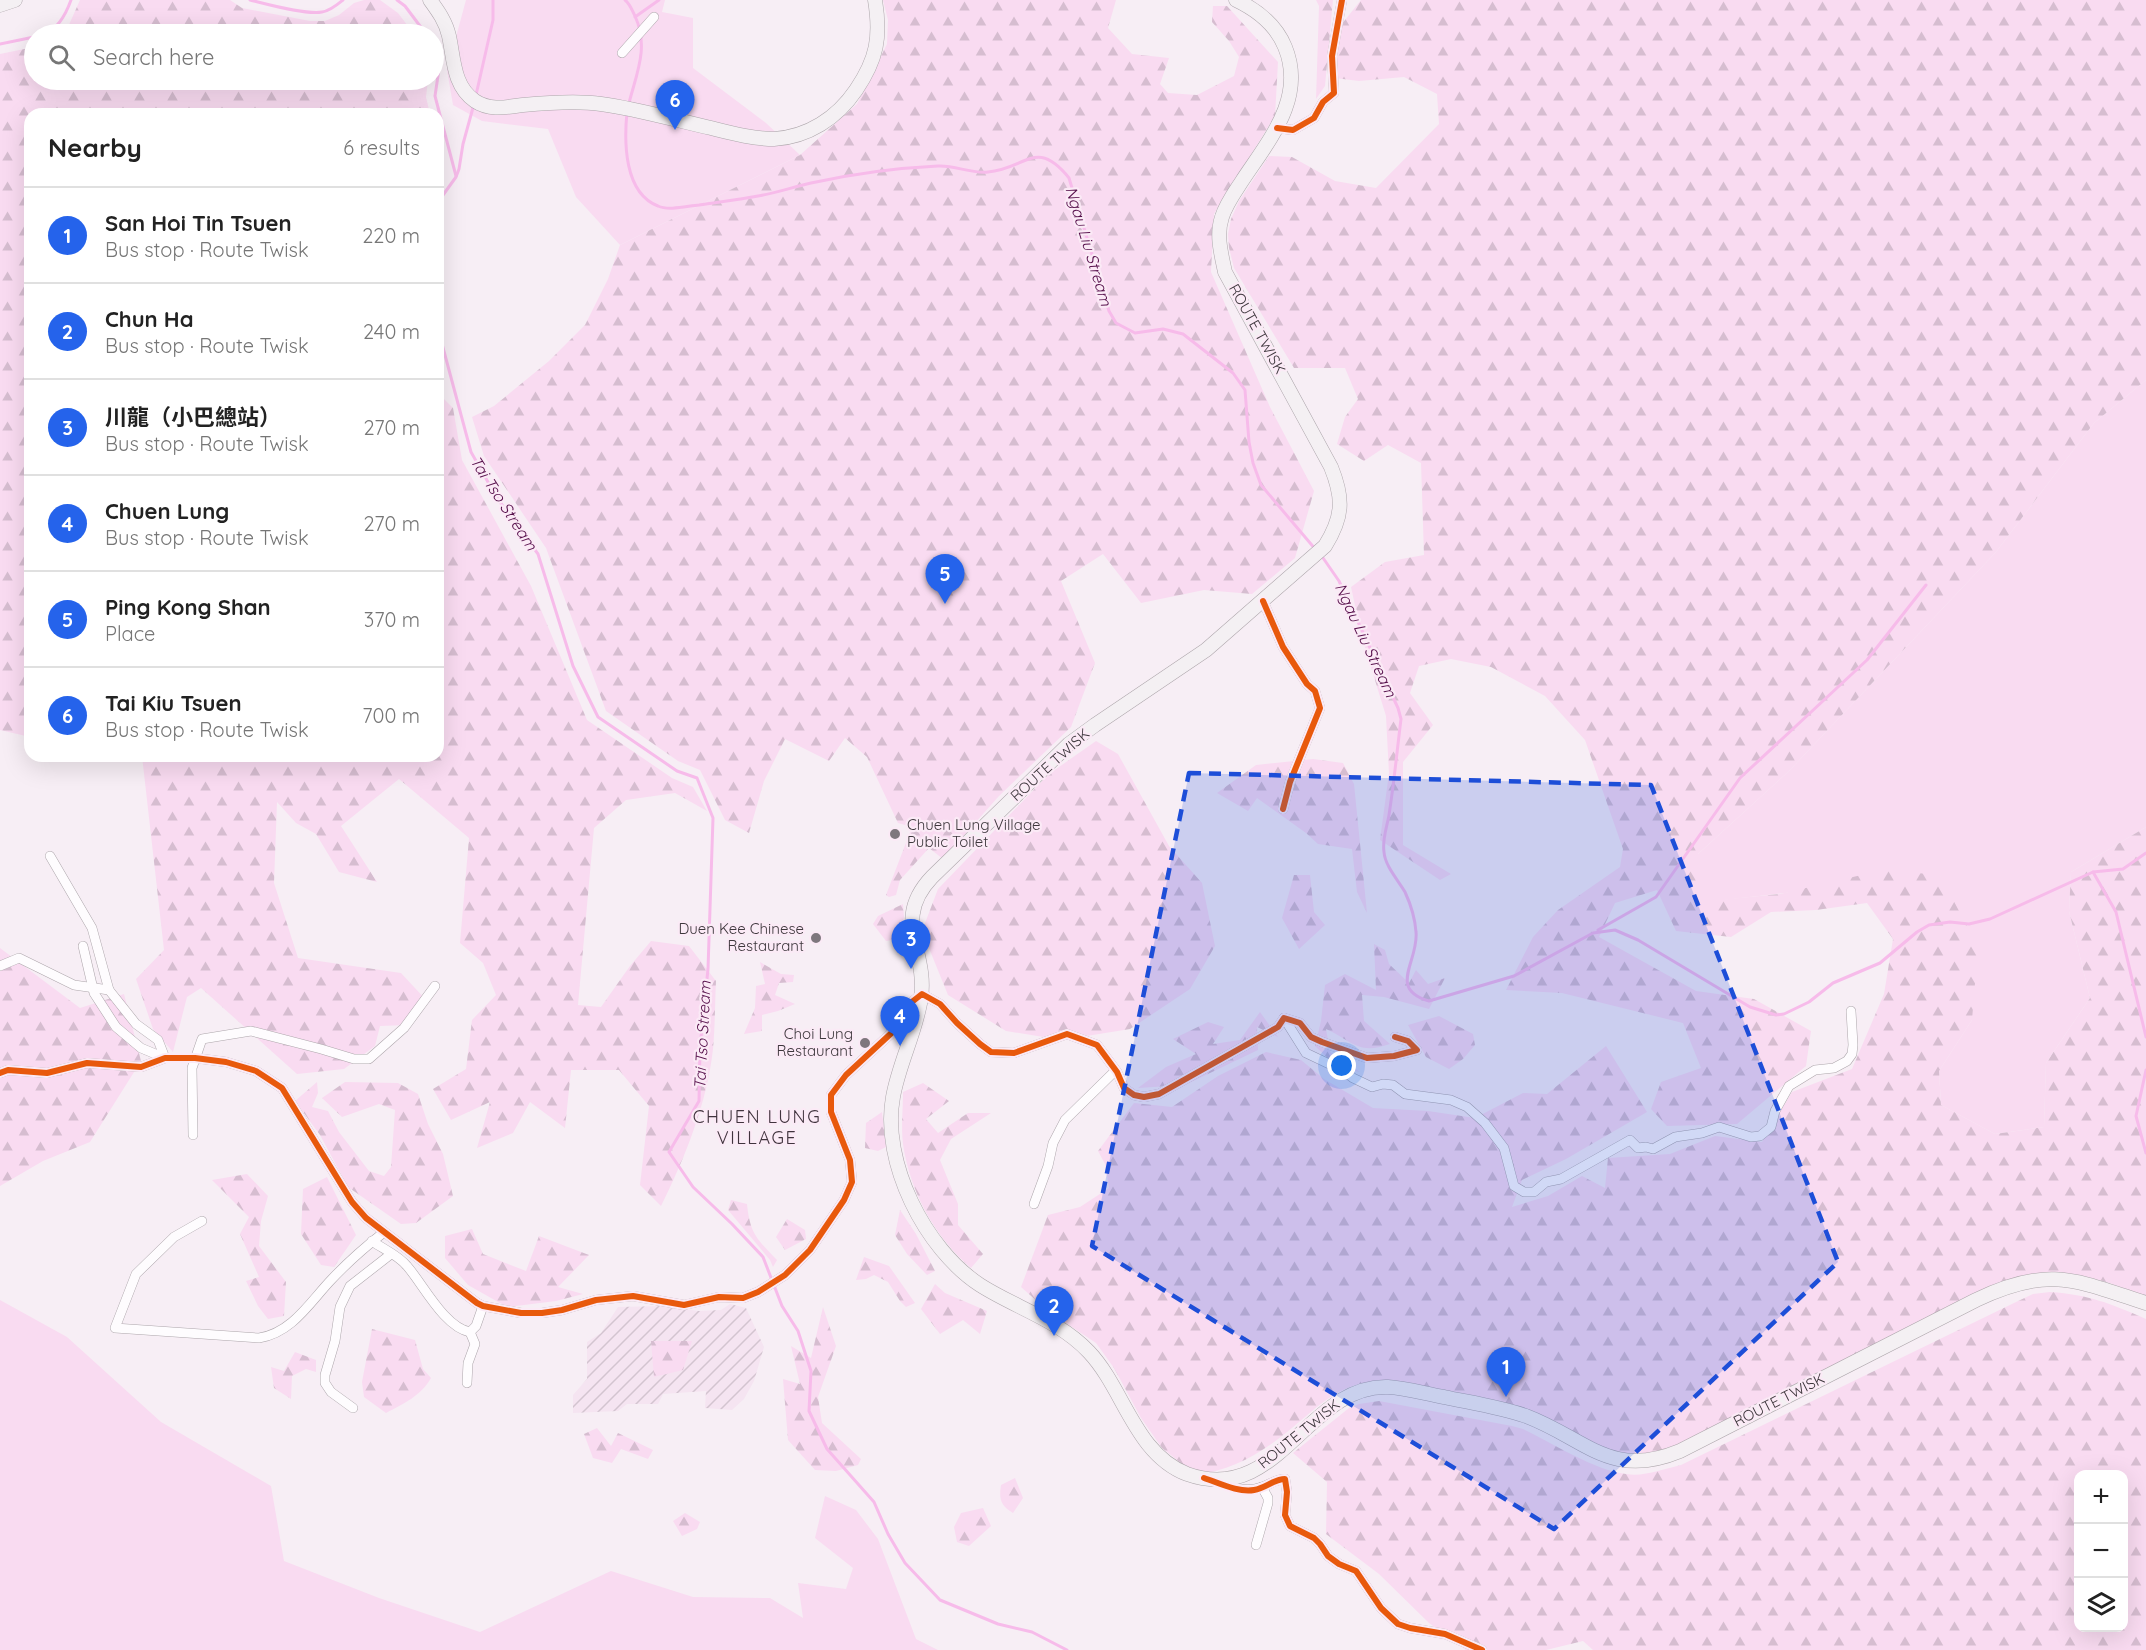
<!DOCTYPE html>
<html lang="en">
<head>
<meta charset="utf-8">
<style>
  body { margin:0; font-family:Quicksand,"Noto Sans TC",sans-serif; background:#f6f6f6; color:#222 }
  .controls { position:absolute; right:18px; bottom:18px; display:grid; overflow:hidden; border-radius:12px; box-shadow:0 6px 24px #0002 }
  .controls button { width:54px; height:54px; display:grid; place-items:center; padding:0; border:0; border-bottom:2px solid #e0e0e0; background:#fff; color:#222; font:30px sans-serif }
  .you { position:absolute; left:1342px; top:1066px; width:21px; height:21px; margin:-15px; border:4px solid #fff; border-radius:50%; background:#1a73e8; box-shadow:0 0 0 9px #1a73e833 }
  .badge { display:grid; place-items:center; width:39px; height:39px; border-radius:50%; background:#2563eb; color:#fff; font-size:20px; font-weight:700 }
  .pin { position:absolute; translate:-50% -50px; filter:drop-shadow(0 2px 3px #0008) }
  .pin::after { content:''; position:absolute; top:32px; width:21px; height:18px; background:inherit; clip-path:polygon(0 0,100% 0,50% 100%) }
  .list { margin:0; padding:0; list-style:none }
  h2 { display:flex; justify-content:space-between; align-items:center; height:78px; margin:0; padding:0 24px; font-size:26px }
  h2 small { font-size:20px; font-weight:400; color:#767676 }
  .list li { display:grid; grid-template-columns:39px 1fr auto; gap:18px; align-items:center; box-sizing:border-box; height:96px; padding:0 24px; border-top:2px solid #e0e0e0 }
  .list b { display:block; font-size:22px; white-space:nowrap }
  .list p { margin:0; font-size:20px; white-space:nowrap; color:#767676 }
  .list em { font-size:20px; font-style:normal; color:#767676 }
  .icon { flex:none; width:33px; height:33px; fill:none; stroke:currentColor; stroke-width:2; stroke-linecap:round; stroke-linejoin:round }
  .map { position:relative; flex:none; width:2146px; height:1650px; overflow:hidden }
  .search { position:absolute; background:#fff; box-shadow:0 6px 24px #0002; left:24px; top:24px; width:420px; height:66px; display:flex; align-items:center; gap:15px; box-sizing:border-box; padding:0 21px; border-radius:33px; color:#767676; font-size:22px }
  .panel { position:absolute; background:#fff; box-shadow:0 6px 24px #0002; left:24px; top:108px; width:420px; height:654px; border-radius:18px }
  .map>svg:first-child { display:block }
  .industrial { fill:url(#industrial-furrows) }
  .grass { fill:#f9dbf1 }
  .forest { fill:url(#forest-firs); fill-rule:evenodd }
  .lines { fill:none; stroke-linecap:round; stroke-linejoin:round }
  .stream { stroke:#f7bbea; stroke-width:3 }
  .street-casing { stroke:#ada6ab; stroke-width:10 }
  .secondary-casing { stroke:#ada6ab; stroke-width:15 }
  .street { stroke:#fefcfe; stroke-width:9 }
  .secondary { stroke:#f4f0f3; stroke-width:14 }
  .cycleway-casing { stroke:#fbeaf6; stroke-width:10 }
  .cycleway { stroke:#e8590c; stroke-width:6 }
  .marked { fill:#1d4ed8; fill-opacity:0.2; stroke:#1d4ed8; stroke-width:4.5; stroke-dasharray:12 8; stroke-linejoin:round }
  .poi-dot { fill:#7e777d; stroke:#fbeaf6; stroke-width:2 }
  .labels { text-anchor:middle; stroke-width:4.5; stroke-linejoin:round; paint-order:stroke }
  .street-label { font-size:15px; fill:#3d373c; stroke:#fbeaf6 }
  .poi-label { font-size:15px; fill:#3d373c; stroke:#fbeaf6; text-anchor:end }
  .water-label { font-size:16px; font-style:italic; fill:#550e4a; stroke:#fbeaf6 }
  .quarter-label { font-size:18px; letter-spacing:1.5px; fill:#40333d; stroke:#fbeaf6 }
</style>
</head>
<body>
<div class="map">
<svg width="2146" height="1650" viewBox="0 0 2146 1650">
  <defs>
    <pattern id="industrial-furrows" width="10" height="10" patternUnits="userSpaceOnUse" patternTransform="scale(1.5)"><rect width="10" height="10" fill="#f5e4f1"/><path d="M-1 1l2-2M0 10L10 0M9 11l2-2" fill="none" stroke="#d3c4d0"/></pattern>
    <pattern id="forest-firs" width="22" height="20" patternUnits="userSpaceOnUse" patternTransform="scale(1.5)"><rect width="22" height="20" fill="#f9dbf1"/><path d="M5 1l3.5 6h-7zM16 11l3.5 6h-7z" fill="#d6bdd0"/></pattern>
  </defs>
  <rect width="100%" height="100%" fill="#f7eef5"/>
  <path class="industrial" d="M730 1304 746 1308 764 1347 754 1381 744 1399 732 1410 705 1408 706 1391 663 1394 658 1404H627L618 1411 573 1413V1395L587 1379V1342L601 1333 618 1307 663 1306 699 1311 721 1310Z"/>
  <g class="grass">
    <path d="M466 0H665L662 12 693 18V68L766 123 800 155 620 245 576 197 548 129 482 121 453 105 447 70Z"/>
    <path d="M2146 380V827L2071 872 2069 911 2090 998 2046 1063 2044 1127 1995 1134 1941 1105 1939 1071 1972 1020 1940 875 1698 903V854L1789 771 1996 552 2094 423Z"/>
    <path d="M0 1300 67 1337 161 1422 271 1486 284 1561 379 1598 480 1632 611 1571 693 1597 770 1598 803 1618 798 1583 846 1589 853 1568 815 1538 825 1496 856 1510 878 1539 916 1639 938 1650H0Z"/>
  </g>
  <g class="forest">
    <path d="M80 0H230L242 8 310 21H325L339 15 354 3 364 0H380L398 13 414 34H61L68 27Z"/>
    <path d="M883 0H1116L1108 28 1132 54 1169 58 1160 84 1168 93 1197 95 1234 76 1239 57 1229 41 1212 22 1213 6H1227L1278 62 1275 116 1214 214 1211 272 1270 407 1314 491 1295 558 1252 594 1204 590 1141 603 1103 554 1061 581 1095 663 1071 727 999 796 943 859 929 848 900 880 896 895 889 897 886 895 912 827 898 823 867 757 845 738 829 761 785 739 764 781 749 833 725 820 700 770 678 761 606 711 546 548 484 456 472 417 494 406 549 361 585 325 608 279 620 245 800 155 857 104 887 44 888 20Z"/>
    <path d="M1316 0H1333L1325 86 1316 99 1319 6Z"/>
    <path d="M1361 0H2146V380L2094 423 1996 552 1789 771 1698 854V902L1780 894 1883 870 1940 875 1978 947 1972 1020 1939 1071 1941 1105 1995 1134 2044 1127 2046 1063 2090 998 2069 911 2071 872 2146 827V1297C2105 1280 2073 1269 2028 1275L1674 1446C1660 1450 1644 1456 1629 1455 1598 1452 1560 1422 1530 1410 1498 1398 1461 1396 1428 1390 1412 1387 1394 1381 1378 1382 1336 1382 1314 1412 1282 1436 1257 1456 1228 1471 1196 1475L1162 1448 1141 1418 1114 1368 1096 1343 1048 1311 1021 1287 1048 1215 1080 1207 1109 1188 1105 1164 1098 1151 1134 1103 1172 1107 1218 1076 1266 1052 1301 1060 1324 1079 1373 1108 1428 1111 1475 1118 1523 1093 1547 1094 1606 1046 1647 1112 1566 1159 1522 1180 1512 1207 1548 1196 1582 1176 1605 1188 1608 1158 1670 1154 1715 1136 1762 1142 1792 1092 1852 1069 1884 994 1893 939 1867 903 1816 910 1771 912 1731 937 1676 931 1657 890 1615 903 1599 937 1696 991 1754 999 1811 1031 1806 1066 1737 1124 1667 1126 1651 1109 1661 1082 1701 1068 1683 1023 1562 993 1506 990 1533 937 1558 910 1620 867 1623 849 1585 740 1545 696 1491 667 1451 659 1419 666 1410 693 1433 725 1403 762V845L1451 874 1440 880 1380 840 1389 773 1386 716 1362 638 1351 587 1385 562 1424 555 1421 463 1388 445 1364 461 1337 444 1345 417 1358 399 1345 368H1294L1234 268 1229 248 1228 234 1231 219 1239 201 1269 156 1292 157 1335 181 1376 188 1439 124 1437 94 1404 77 1359 81 1335 78 1341 25Z"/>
    <path d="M34 47V80H428L426 97 430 114H30V737L0 730V54Z"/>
    <path d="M438 393 453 408 462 460 531 586 587 720 672 778 693 787 707 811 675 793 626 800 594 828 578 1005 601 1007 630 966 651 941 689 946 716 981C715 1003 715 1027 713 1049 707 1103 685 1158 661 1206L640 1185 649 1106 619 1070H571L565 1128 530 1102 513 1133 477 1148 490 1102 451 1120 433 1089 466 1069 472 1020 496 995 483 963 460 943 469 838 399 779 341 826 377 882 339 872 316 834 296 823 277 802 274 883 298 958 401 973 428 1002 407 1025 380 1026 375 1046 344 1069 297 1074 201 988 187 997 173 1052 153 1029 136 979 164 950 142 756H438Z"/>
    <path d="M1096 741 1118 754 1169 846 1202 883 1215 946 1190 989 1130 1029 1062 1040 1006 1031 948 995 922 931 938 889 1049 774Z"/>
    <path d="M1313 759 1343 763 1354 784 1367 913 1357 892 1352 849 1318 844 1306 833 1257 798 1248 811 1217 793 1256 765Z"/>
    <path d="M1294 875H1310L1314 912 1325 925 1299 949 1282 918Z"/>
    <path d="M903 904 904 917 899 939 886 941 873 924 878 916Z"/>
    <path d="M1374 944 1385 950 1389 964 1409 983 1416 970 1428 984 1445 978 1429 1009 1384 997 1362 995 1364 1021 1390 1044C1358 1055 1354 1042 1326 1029L1330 1052 1360 1072 1337 1067 1315 1046 1321 1021 1325 985 1345 974 1376 990Z"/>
    <path d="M0 948 80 1008 124 994 141 1061 90 1142 43 1161 0 1186Z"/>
    <path d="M760 962 781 974 794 975 793 982 779 983 775 995 795 1004 778 1011 762 1015V1031L744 1034 755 1008 756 986 765 984Z"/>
    <path d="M1260 1012 1278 1037 1257 1027 1258 1050 1185 1085 1138 1088 1166 1067 1196 1054 1173 1039 1208 1022 1224 1027 1213 1044 1240 1040Z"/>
    <path d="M1439 1016 1473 1034 1475 1045 1463 1059 1449 1069 1426 1057 1408 1025Z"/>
    <path d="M317 1082 318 1093 312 1107 328 1111 339 1132 369 1171 384 1176 391 1167 395 1110 379 1104 342 1117 322 1098 345 1082 398 1083 418 1094 428 1124 443 1154 453 1196 416 1223 401 1224 348 1187 320 1135 295 1101Z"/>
    <path d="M923 1083 949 1101 926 1119 938 1133 968 1113H991L951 1139 940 1160 958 1204V1225L983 1254 971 1268C935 1237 910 1192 903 1144 901 1127 903 1109 903 1092Z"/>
    <path d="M882 1112 886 1147 878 1151 865 1148 866 1123Z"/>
    <path d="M247 1174 268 1196 261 1221 259 1246 286 1282 284 1316 268 1319 258 1306 246 1281 259 1277 240 1234 249 1217 212 1180Z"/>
    <path d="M327 1177 356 1235 334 1267 321 1265 301 1234 303 1189Z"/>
    <path d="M731 1200 747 1204C750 1234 757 1239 777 1260L773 1267 770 1260 728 1210Z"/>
    <path d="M900 1210 916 1234 935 1271 927 1275 907 1254 895 1235Z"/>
    <path d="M787 1219 805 1230 806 1239 785 1250 776 1237Z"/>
    <path d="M472 1229 483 1254 526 1271 539 1236 589 1255 558 1287 583 1294 556 1301 507 1307 468 1285 445 1258V1236Z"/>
    <path d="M864 1257 889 1266 915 1303 906 1307 900 1301 888 1282 874 1275 866 1279 856 1280Z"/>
    <path d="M935 1284 945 1293 987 1311 980 1334 963 1320 940 1334 921 1309Z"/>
    <path d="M2050 1292C2090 1295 2109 1303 2146 1319V1650H1593L1583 1641 1546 1650H1466L1429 1623 1379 1574 1326 1534 1327 1482 1293 1453 1349 1408 1359 1404 1379 1401 1512 1426 1523 1429C1552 1443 1594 1470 1626 1474 1644 1477 1663 1469 1681 1465L2016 1302 2033 1294ZM2078 1474H2124V1628H2078Z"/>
    <path d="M823 1307 836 1346 818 1397 822 1423 861 1459 858 1465 836 1471 815 1470 788 1440 783 1379 800 1384 791 1346 811 1358Z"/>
    <path d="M372 1329 415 1340 423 1369 431 1378C421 1396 403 1404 386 1413L364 1397 362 1382Z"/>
    <path d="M651 1341H692L683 1370 654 1377Z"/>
    <path d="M295 1352 316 1360V1372L306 1369 292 1376 291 1399 274 1388 271 1367 284 1371Z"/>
    <path d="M597 1428 611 1446 618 1433 653 1450 648 1459 621 1449 612 1463 593 1458 584 1434Z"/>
    <path d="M1015 1478 1023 1498 1013 1513C1000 1505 999 1499 1001 1485Z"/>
    <path d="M983 1508 991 1526 969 1546 957 1542 954 1527 961 1513Z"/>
    <path d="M685 1513 700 1522 697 1529 682 1536 673 1521Z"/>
  </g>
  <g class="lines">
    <g class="stream">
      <path d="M250 0C267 4 305 15 322 12 330 11 337 5 343 0"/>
      <path d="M397 0 405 6 426 34"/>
      <path d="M625 0C630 4 632 10 635 16 649 47 637 72 629 103"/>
      <path d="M635 17 659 0"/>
      <path d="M45 34C59 28 66 14 71 0"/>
      <path d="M0 44 34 37"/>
      <path d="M434 45 439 69 435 96 456 176"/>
      <path d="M476 95 493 20V0"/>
      <path d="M627 112C624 142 624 193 658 206 669 211 687 206 699 205 718 202 738 200 758 196 776 193 793 187 811 183 852 174 896 168 938 166 955 165 971 174 988 172 1026 169 1036 137 1069 178L1109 311 1116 323 1135 333 1163 329 1183 334 1233 373 1245 390 1249 442 1253 463 1261 485 1316 550"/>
      <path d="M438 202 456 177 459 169 463 144 474 104"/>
      <path d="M438 329 471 452 497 498 538 554 573 666 598 717 677 771 697 778 713 818 708 969 700 1047 699 1101 669 1152 693 1187 732 1224 763 1257 782 1306 798 1331 811 1371 809 1411 827 1449 874 1502 888 1534 905 1563 940 1600 998 1624 1032 1632 1067 1650"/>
      <path d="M1321 555 1339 581 1398 708 1401 719C1397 751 1394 783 1389 815 1387 827 1382 839 1384 852 1385 866 1398 880 1405 892 1411 905 1415 918 1416 932 1419 961 1387 989 1429 1001L1514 976 1593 933 1615 930 1638 940 1750 1007 1776 1015 1784 1014 1809 1002 1833 983 1880 963 1917 932 1929 925 1950 922 1969 924 1990 919 2093 872 2123 869 2146 853"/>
      <path d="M2093 872 2116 912 2146 1037"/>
      <path d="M1598 930 1656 897 1740 778 1867 660 1926 585"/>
      <path d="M2146 1070 2136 1116 2146 1153"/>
    </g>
    <defs>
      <g id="street">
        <path d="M622 53 654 17"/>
        <path d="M1277 128 1293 130 1314 118 1323 102 1334 93 1332 56 1342 0"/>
        <path d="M1263 601 1283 647 1307 684 1315 691 1320 708 1290 782 1283 809"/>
        <path d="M50 856 92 928 109 990 136 1024 158 1040 165 1058"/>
        <path d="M83 946 94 993 116 1027 141 1048 165 1058"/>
        <path d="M0 966 19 958 74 985 109 990"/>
        <path d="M1284 1018 1306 1053 1344 1071 1353 1078 1372 1087 1383 1084 1393 1085 1405 1094 1451 1100 1467 1107 1485 1123 1504 1148 1514 1186 1524 1192H1534L1546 1182 1561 1179 1630 1140 1638 1148 1646 1147 1653 1149 1675 1137 1702 1133 1719 1127 1751 1137 1760 1136 1771 1127 1775 1111 1789 1086 1815 1070 1834 1068 1847 1061 1852 1054 1853 1045 1851 1011"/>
        <path d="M0 1073 8 1070 47 1073 87 1063 141 1067 165 1058H195L226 1062 256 1071 282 1088 352 1202 366 1218 477 1303 483 1306 521 1313H542L562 1310 596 1300 633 1296 684 1305 719 1297 743 1298 758 1292 785 1275 810 1250 844 1200 852 1182 850 1160 831 1112V1095L846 1075 898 1027 908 1005 922 994 940 1004 957 1023 980 1044 991 1052 1014 1053 1067 1034 1097 1045 1117 1072 1124 1088 1134 1095 1144 1097 1159 1094 1278 1027 1284 1018 1300 1023 1311 1037 1322 1042 1367 1058 1394 1056 1417 1050 1408 1041 1395 1037"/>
        <path d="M193 1135 192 1068 202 1039 251 1031 321 1049 354 1059H369L404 1028 435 986"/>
        <path d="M1034 1204 1048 1166 1053 1143 1065 1120 1115 1071"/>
        <path d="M202 1221 174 1237 136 1274 115 1328 259 1338C292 1333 310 1302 331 1280 347 1263 365 1247 383 1233"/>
        <path d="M372 1241C383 1249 398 1255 407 1266 423 1284 444 1327 470 1332L476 1326 483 1306"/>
        <path d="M467 1383 468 1363 475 1344 470 1332"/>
        <path d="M353 1408 331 1392 325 1383V1375L335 1341 340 1307 350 1286 391 1254"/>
        <path d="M1215 1481C1231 1487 1245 1493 1262 1487 1271 1484 1276 1479 1285 1479L1287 1492 1285 1515 1290 1526 1314 1538 1320 1544 1328 1556 1339 1564 1356 1571 1381 1608 1398 1624 1410 1628 1445 1634 1482 1650"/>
        <path d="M1256 1545 1268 1503V1498L1262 1487"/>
      </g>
      <g id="secondary">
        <path d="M430 0C438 11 446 22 449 36 454 59 453 86 475 101 490 111 507 107 523 105 545 103 580 101 601 104 638 109 675 120 711 128 731 133 753 139 774 139 808 137 837 118 856 90 877 59 881 37 875 0"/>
        <path d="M1236 0C1257 10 1276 25 1285 47 1306 98 1269 140 1242 181 1235 192 1226 204 1222 217 1216 235 1221 253 1225 272L1331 467C1344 499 1343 517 1325 546L1206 650 1095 725 1069 744 932 877C891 920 928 950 921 998 916 1032 899 1063 893 1097 881 1162 925 1249 980 1285 1016 1308 1059 1320 1089 1352 1124 1389 1135 1454 1187 1474 1279 1507 1307 1384 1388 1387 1407 1388 1426 1394 1444 1397 1472 1403 1499 1407 1526 1416 1585 1438 1610 1480 1680 1451L1976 1300C2049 1265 2075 1280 2146 1303"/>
        <path d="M0 5 15 0"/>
      </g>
    </defs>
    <use href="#street" class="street-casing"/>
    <use href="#secondary" class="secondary-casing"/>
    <use href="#street" class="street"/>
    <use href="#secondary" class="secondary"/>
    <defs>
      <g id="cycleway">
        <path d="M1277 128 1293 130 1314 118 1323 102 1334 93 1332 56 1342 0"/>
        <path d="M1263 601 1283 647 1307 684 1315 691 1320 708 1290 782 1283 809"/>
        <path d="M0 1073 8 1070 47 1073 87 1063 141 1067 165 1058H195L226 1062 256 1071 282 1088 352 1202 366 1218 477 1303 483 1306 521 1313H542L562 1310 596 1300 633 1296 684 1305 719 1297 743 1298 758 1292 785 1275 810 1250 844 1200 852 1182 850 1160 831 1112V1095L846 1075 898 1027 908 1005 922 994 940 1004 957 1023 980 1044 991 1052 1014 1053 1067 1034 1097 1045 1117 1072 1124 1088 1134 1095 1144 1097 1159 1094 1278 1027 1284 1018 1300 1023 1311 1037 1322 1042 1367 1058 1394 1056 1417 1050 1408 1041 1395 1037"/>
        <path d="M1204 1478C1219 1483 1239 1493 1254 1490 1266 1488 1274 1479 1285 1479L1287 1492 1285 1515 1290 1526 1314 1538 1320 1544 1328 1556 1339 1564 1356 1571 1381 1608 1398 1624 1410 1628 1445 1634 1482 1650"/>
      </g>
    </defs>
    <use href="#cycleway" class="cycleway-casing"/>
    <use href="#cycleway" class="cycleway"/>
  </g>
  <path class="marked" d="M1189 773 1651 785 1838 1262 1554 1529 1092 1246Z"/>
  <g class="poi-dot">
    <circle cx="895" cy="834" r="6"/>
    <circle cx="816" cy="938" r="6"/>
    <circle cx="865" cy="1043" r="6"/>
  </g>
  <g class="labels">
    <g class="street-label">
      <text transform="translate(1257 329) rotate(61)" y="5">ROUTE TWISK</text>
      <text transform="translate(1050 765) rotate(-42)" y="5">ROUTE TWISK</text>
      <text transform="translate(1779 1400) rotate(-27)" y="5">ROUTE TWISK</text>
      <text transform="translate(1299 1434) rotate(-39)" y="5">ROUTE TWISK</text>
    </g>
    <g class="poi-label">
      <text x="907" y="830" text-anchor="start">Chuen Lung Village<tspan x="907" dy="17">Public Toilet</tspan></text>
      <text x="804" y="934">Duen Kee Chinese<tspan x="804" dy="17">Restaurant</tspan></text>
      <text x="853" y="1039">Choi Lung<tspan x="853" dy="17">Restaurant</tspan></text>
    </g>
    <g class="water-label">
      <text transform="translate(1089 246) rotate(73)" y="6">Ngau Liu Stream</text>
      <text transform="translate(504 503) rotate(57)" y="6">Tai Tso Stream</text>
      <text transform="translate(1366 640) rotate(65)" y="6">Ngau Liu Stream</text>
      <text transform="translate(702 1035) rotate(-87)" y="6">Tai Tso Stream</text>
    </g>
    <g class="quarter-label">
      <text x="757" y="1123">CHUEN LUNG<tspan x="757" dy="21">VILLAGE</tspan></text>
    </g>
  </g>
</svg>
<div class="controls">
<button>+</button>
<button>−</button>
<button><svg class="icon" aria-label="layers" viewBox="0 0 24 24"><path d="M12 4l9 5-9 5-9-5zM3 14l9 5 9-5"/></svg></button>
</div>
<div class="you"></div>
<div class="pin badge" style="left:1506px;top:1397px">1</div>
<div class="pin badge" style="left:1054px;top:1336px">2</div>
<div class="pin badge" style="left:911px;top:969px">3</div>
<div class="pin badge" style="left:900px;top:1046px">4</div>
<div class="pin badge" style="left:945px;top:604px">5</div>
<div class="pin badge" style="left:675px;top:130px">6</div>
<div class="search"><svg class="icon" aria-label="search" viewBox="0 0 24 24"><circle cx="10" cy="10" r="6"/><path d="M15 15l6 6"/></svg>Search here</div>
<section class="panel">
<h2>Nearby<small>6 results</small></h2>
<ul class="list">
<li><span class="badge">1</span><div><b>San Hoi Tin Tsuen</b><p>Bus stop · Route Twisk</p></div><em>220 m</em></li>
<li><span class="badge">2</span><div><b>Chun Ha</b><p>Bus stop · Route Twisk</p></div><em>240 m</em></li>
<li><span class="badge">3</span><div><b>川龍（小巴總站）</b><p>Bus stop · Route Twisk</p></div><em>270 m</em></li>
<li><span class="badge">4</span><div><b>Chuen Lung</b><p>Bus stop · Route Twisk</p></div><em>270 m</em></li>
<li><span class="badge">5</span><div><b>Ping Kong Shan</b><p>Place</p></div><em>370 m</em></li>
<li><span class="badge">6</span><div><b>Tai Kiu Tsuen</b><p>Bus stop · Route Twisk</p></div><em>700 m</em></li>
</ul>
</section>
</div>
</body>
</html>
